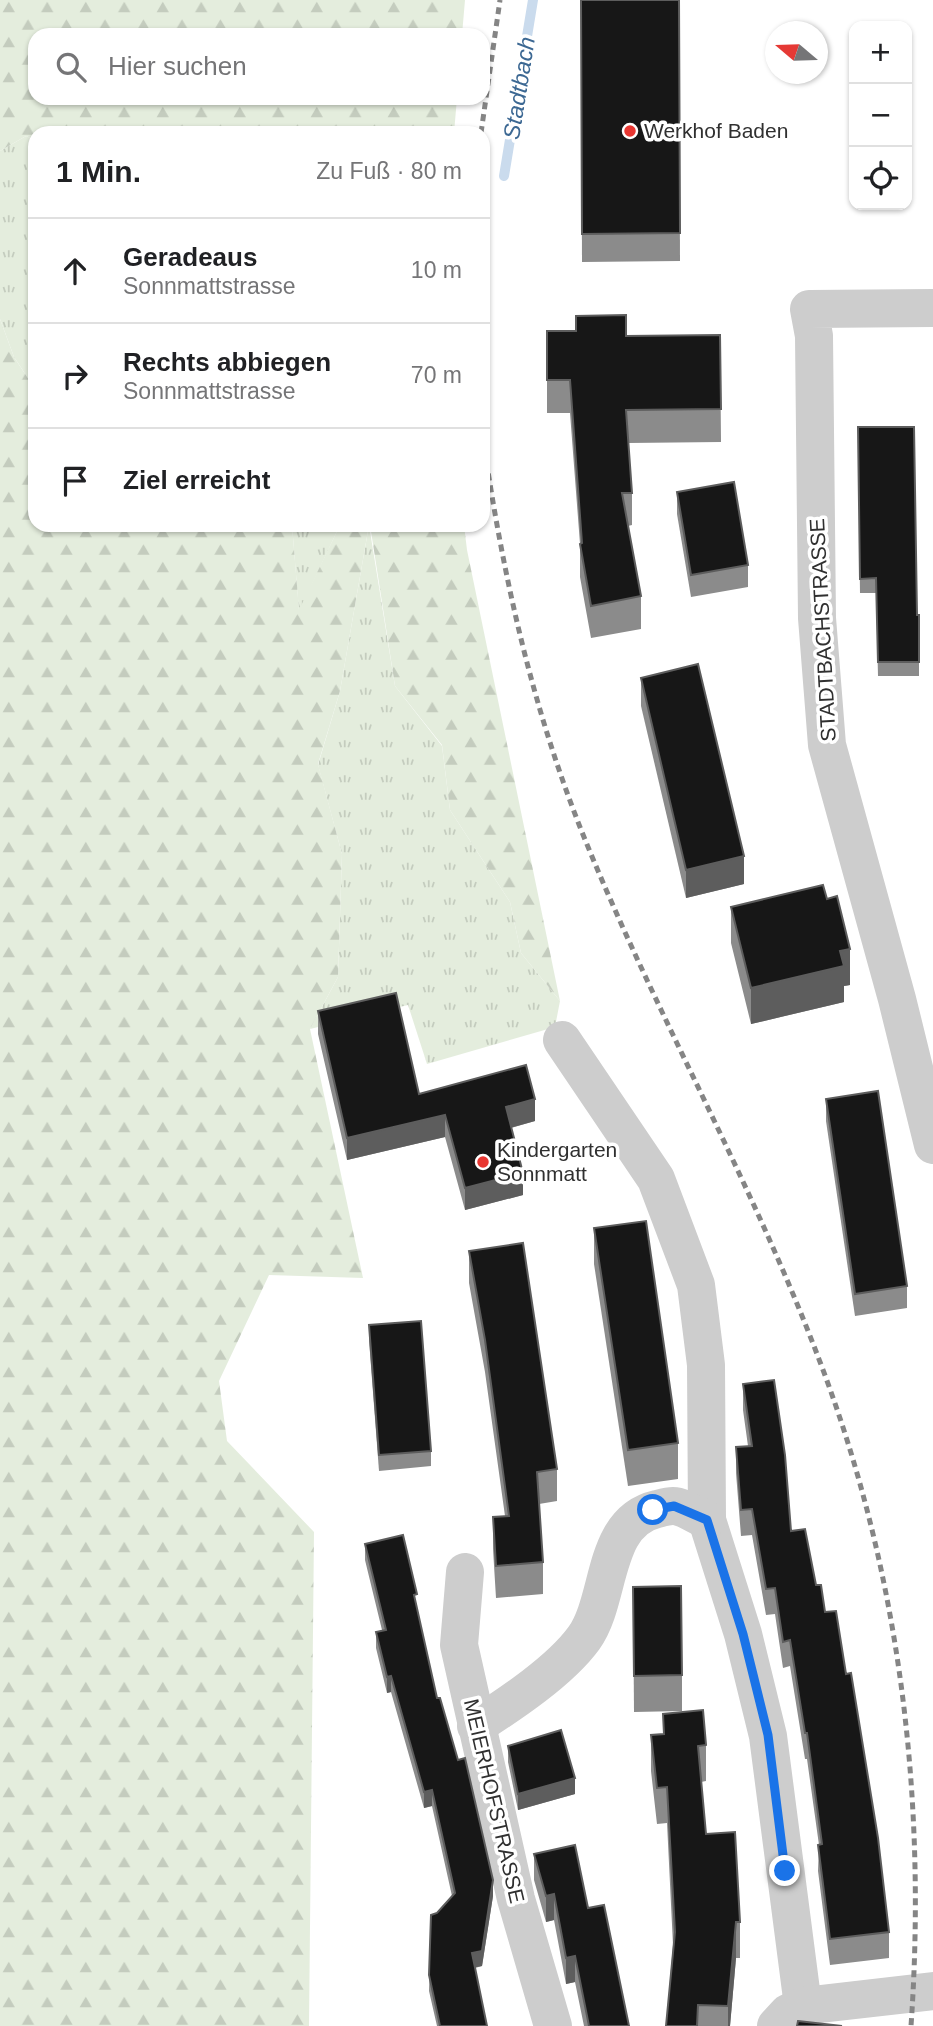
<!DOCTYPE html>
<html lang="de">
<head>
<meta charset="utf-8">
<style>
  body { margin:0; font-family:Arial,sans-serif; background:#f2f2f2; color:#202124 }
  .controls { position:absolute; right:21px; top:21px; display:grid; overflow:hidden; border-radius:14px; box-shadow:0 2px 5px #0004 }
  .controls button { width:63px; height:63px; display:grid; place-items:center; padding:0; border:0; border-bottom:2px solid #e0e0e0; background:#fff; color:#202124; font:35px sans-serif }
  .compass { position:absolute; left:765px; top:21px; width:63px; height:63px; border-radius:50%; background:#fff; box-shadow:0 2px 5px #0004; rotate:289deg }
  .stop { position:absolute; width:21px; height:21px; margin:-16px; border:5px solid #1a73e8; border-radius:50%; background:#fff }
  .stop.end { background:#1a73e8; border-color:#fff; box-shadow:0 2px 7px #0008 }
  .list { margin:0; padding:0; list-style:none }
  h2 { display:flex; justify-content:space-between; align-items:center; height:91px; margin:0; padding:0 28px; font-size:30px }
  h2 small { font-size:23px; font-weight:400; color:#757577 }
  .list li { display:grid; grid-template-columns:46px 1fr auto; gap:21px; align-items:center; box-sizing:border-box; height:105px; padding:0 28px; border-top:2px solid #e0e0e0 }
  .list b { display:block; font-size:26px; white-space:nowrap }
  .list p { margin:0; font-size:23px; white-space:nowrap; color:#757577 }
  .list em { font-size:23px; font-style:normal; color:#757577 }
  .icon { flex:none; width:38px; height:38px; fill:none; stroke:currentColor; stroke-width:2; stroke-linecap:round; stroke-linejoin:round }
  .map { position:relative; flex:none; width:933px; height:2026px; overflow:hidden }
  .search { position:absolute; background:#fff; box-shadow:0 2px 5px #0004; left:28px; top:28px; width:462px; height:77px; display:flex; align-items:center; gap:18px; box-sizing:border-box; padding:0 24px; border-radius:21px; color:#757577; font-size:26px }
  .panel { position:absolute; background:#fff; box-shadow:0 2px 5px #0004; left:28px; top:126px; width:462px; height:406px; border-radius:21px }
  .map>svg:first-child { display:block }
  .grass { fill:url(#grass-tufts) }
  .forest { fill:url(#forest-firs) }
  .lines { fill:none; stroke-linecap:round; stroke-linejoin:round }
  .stream { stroke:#cadbed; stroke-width:10 }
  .minor { stroke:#cdcdcd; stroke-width:38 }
  .rail { stroke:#858585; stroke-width:5; stroke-dasharray:7 5; stroke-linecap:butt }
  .wall { fill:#8b8b8b }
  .shaded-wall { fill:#5d5d5d }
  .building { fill:#171717; stroke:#5d5d5d; stroke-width:2 }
  .route { stroke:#1a73e8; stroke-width:9 }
  .poi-dot { fill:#e83631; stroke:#fff; stroke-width:2.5 }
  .labels { text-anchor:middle; stroke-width:7; stroke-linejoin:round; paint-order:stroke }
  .poi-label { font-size:21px; fill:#303030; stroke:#fff; text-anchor:start }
  .street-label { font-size:21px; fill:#303030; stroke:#fff }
  .water-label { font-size:23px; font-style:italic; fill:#3c6893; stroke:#fff }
</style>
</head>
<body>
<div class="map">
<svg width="933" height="2026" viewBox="0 0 933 2026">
  <defs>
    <pattern id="grass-tufts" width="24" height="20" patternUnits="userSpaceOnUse" patternTransform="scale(1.75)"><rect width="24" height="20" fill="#e4eddd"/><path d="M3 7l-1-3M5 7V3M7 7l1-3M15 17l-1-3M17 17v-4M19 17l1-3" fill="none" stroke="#c4ccbe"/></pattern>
    <pattern id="forest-firs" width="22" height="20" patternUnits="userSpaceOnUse" patternTransform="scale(1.75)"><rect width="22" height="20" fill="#e4eddd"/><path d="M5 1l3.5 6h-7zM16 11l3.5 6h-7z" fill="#c4ccbe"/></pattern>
  </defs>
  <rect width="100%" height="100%" fill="#fff"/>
  <g class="grass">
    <path d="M26 136 35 140V389L14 357 0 319V151Z"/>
    <path d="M292 525H340L299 612Z"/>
    <path d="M369 525 395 686 442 746 450 810 510 902 521 953 560 1001 555 1027 427 1064 408 1005 310 1029 338 977 342 854 318 765 340 691Z"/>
  </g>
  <g class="forest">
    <path d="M0 0H465L462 35H35V98H457L454 133H35V140L26 136 0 151Z"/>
    <path d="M0 319 14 357 35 389V525H292L299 610 340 525H369L340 691 318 764 342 854 338 977 310 1029 363 1278 269 1275 219 1381 227 1441 314 1532 309 2026H0Z"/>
    <path d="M370 525H464L467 550 560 1001 521 953 510 902 450 810 442 745 395 686Z"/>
  </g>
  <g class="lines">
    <path class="stream" d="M504 176 533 0"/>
    <g class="minor">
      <path d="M933 308 809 309 814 336 817 618 827 745 897 999 933 1145"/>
      <path d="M562 1040 656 1179 696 1285 706 1365 707 1520 743 1634 768 1736 803 2006"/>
      <path d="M465 1572 459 1645 516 1899 553 2026"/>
      <path d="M476 1726C510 1704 560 1671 584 1638 612 1599 601 1522 657 1509 661 1508 668 1506 673 1506 683 1506 697 1516 707 1520"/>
      <path d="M776 2026 788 2013 803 2006 933 1991"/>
    </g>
    <g class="rail">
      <path d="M481 133 500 0"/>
      <path d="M483 438C503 577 533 712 586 842 662 1028 764 1203 831 1392 903 1595 926 1812 911 2026"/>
    </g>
  </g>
  <g class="wall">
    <path d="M581 0H679L680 261 582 262Z"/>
    <path d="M547 331 626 336 720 335 721 442 628 443 632 493V525L628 526 641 596V629L591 638 580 577V544L570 413H547Z"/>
    <path d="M858 427 917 615H919V676H878L876 593H860Z"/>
    <path d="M677 492 748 565V587L691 597 677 514Z"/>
    <path d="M641 678 744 884 686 898 641 706Z"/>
    <path d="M731 907 850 985 844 986V1002L751 1024 731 943Z"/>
    <path d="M318 1011 419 1094 535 1121 511 1128 523 1195 465 1210 445 1137 347 1160 318 1034Z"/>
    <path d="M826 1099 907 1286V1308L855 1316 826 1121Z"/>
    <path d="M594 1228 678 1443V1479L628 1486 594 1264Z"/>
    <path d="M469 1251 557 1469V1501L539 1504 543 1562V1594L496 1598 493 1549V1517L505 1516 485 1372 469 1283Z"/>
    <path d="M369 1325 431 1451V1466L379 1471 369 1340Z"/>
    <path d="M743 1384 791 1531 816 1585 825 1612 889 1932V1958L830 1965 818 1871 819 1845 807 1759H805L790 1666 783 1668 775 1614 766 1615 752 1535 741 1536 736 1473V1447L748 1446 743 1410Z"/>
    <path d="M365 1544 417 1608 437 1698 493 1896 482 1966 475 1968 487 2026H437L429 1991 431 1915 437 1913 452 1896 432 1806 424 1808 391 1692 387 1693 376 1648V1632L382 1630 365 1560Z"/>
    <path d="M633 1587 682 1675V1711L634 1712Z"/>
    <path d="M663 1714 706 1745V1781L701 1782 706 1834 740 1922V1958H736L730 2026H666L673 1945 667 1823 657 1824 651 1771V1735L663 1734Z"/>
    <path d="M508 1746 575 1794 518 1810 508 1762Z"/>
    <path d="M534 1854 588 1908 629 2026H584L575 1982 566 1984 554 1920 546 1922 534 1880Z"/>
  </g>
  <g class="shaded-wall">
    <path d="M744 856V884L686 898V870Z"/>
    <path d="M850 949V985L844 986V1002L751 1024V988L840 951Z"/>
    <path d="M535 1099V1121L506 1129V1107Z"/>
    <path d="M445 1115V1137L347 1160V1138Z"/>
    <path d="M523 1173V1195L465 1210V1188Z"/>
    <path d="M391 1676V1692L387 1693V1677Z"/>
    <path d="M575 1778V1794L518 1810V1794Z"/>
    <path d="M432 1790V1806L424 1808V1792Z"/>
    <path d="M493 1880V1896L482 1966 472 1968V1953Z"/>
    <path d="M554 1894V1920L546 1922V1896Z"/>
    <path d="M736 1922V1958L730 2026H728V2006Z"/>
    <path d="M575 1956V1982L566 1984V1958Z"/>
  </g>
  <g class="building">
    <path d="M581 0H679L680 233 582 234Z"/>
    <path d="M626 315V336L720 335 721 409 626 410 632 493H622L641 596 591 606 580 544 582 543 570 380H547V331H576V316Z"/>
    <path d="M858 427H914L917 615H919V662H878L876 578 860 579Z"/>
    <path d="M734 482 748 565 691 575 677 492Z"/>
    <path d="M698 664 744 856 686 870 641 678Z"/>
    <path d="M823 885 827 899 837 896 850 949 840 951 844 966 751 988 731 907Z"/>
    <path d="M396 993 419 1094 526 1065 535 1099 506 1107 523 1173 465 1188 445 1115 347 1138 318 1011Z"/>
    <path d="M878 1091 907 1286 855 1294 826 1099Z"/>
    <path d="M646 1221 678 1443 628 1450 594 1228Z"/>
    <path d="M523 1243 557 1469 537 1472 543 1562 496 1566 493 1517 509 1516 485 1340 469 1251Z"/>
    <path d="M421 1321 431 1451 379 1455 369 1325Z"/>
    <path d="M774 1380 785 1455 791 1531 805 1529 816 1585H821L825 1612 836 1611 846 1674 851 1673 878 1838 889 1932 830 1939 818 1845 822 1844 807 1733H805L790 1640 783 1642 775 1588 766 1589 752 1509 741 1510 736 1447 752 1446 743 1384Z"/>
    <path d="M403 1535 417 1594 414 1595 437 1698H440L458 1760 465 1758 493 1880 482 1951 472 1953 487 2026H440L429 1975 431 1915 437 1913 455 1893 432 1790 424 1792 391 1676 387 1677 376 1632 386 1630 365 1544Z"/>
    <path d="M681 1586 682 1675 634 1676 633 1587Z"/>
    <path d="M703 1710 706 1745 698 1746 706 1834 735 1832 740 1922H736L728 2006 698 2005 697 2026H666L675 1932 667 1787 657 1788 651 1735 664 1734 663 1714Z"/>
    <path d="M561 1730 575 1778 518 1794 508 1746Z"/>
    <path d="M575 1845 588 1908 604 1905 629 2026H589L575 1956 566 1958 554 1894 546 1896 534 1854Z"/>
    <path d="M798 2021 842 2026H797Z"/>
  </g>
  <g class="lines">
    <path class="route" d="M653 1510 674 1506 707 1520 743 1634 768 1735 785 1871"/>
  </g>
  <g class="poi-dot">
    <circle cx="630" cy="131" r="7"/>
    <circle cx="483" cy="1162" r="7"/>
  </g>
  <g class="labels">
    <g class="poi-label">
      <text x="644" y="138">Werkhof Baden</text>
      <text x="497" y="1157">Kindergarten<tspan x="497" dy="24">Sonnmatt</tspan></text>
    </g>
    <g class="street-label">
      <text transform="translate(823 630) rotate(-93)" y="7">STADTBACHSTRASSE</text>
      <text transform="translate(494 1801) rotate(77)" y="7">MEIERHOFSTRASSE</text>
    </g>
    <g class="water-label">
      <text transform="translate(519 88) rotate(-81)" y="8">Stadtbach</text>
    </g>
  </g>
</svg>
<div class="controls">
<button>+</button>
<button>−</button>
<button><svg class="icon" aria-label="locate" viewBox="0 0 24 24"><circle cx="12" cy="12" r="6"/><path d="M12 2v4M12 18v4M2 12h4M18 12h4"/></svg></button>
</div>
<svg class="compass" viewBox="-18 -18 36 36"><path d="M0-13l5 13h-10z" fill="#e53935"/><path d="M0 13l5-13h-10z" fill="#757577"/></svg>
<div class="stop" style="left:653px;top:1510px"></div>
<div class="stop end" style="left:785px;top:1871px"></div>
<div class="search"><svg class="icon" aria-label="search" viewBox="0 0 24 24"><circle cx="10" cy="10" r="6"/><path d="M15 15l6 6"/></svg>Hier suchen</div>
<section class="panel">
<h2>1 Min.<small>Zu Fuß · 80 m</small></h2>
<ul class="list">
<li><svg class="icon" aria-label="ahead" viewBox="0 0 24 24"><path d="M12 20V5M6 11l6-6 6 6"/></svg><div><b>Geradeaus</b><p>Sonnmattstrasse</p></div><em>10 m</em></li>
<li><svg class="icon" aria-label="right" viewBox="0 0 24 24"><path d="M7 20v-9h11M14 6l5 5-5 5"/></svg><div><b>Rechts abbiegen</b><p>Sonnmattstrasse</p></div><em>70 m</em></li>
<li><svg class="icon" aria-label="arrive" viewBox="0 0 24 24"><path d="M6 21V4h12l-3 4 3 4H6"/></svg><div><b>Ziel erreicht</b></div></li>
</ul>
</section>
</div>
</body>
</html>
